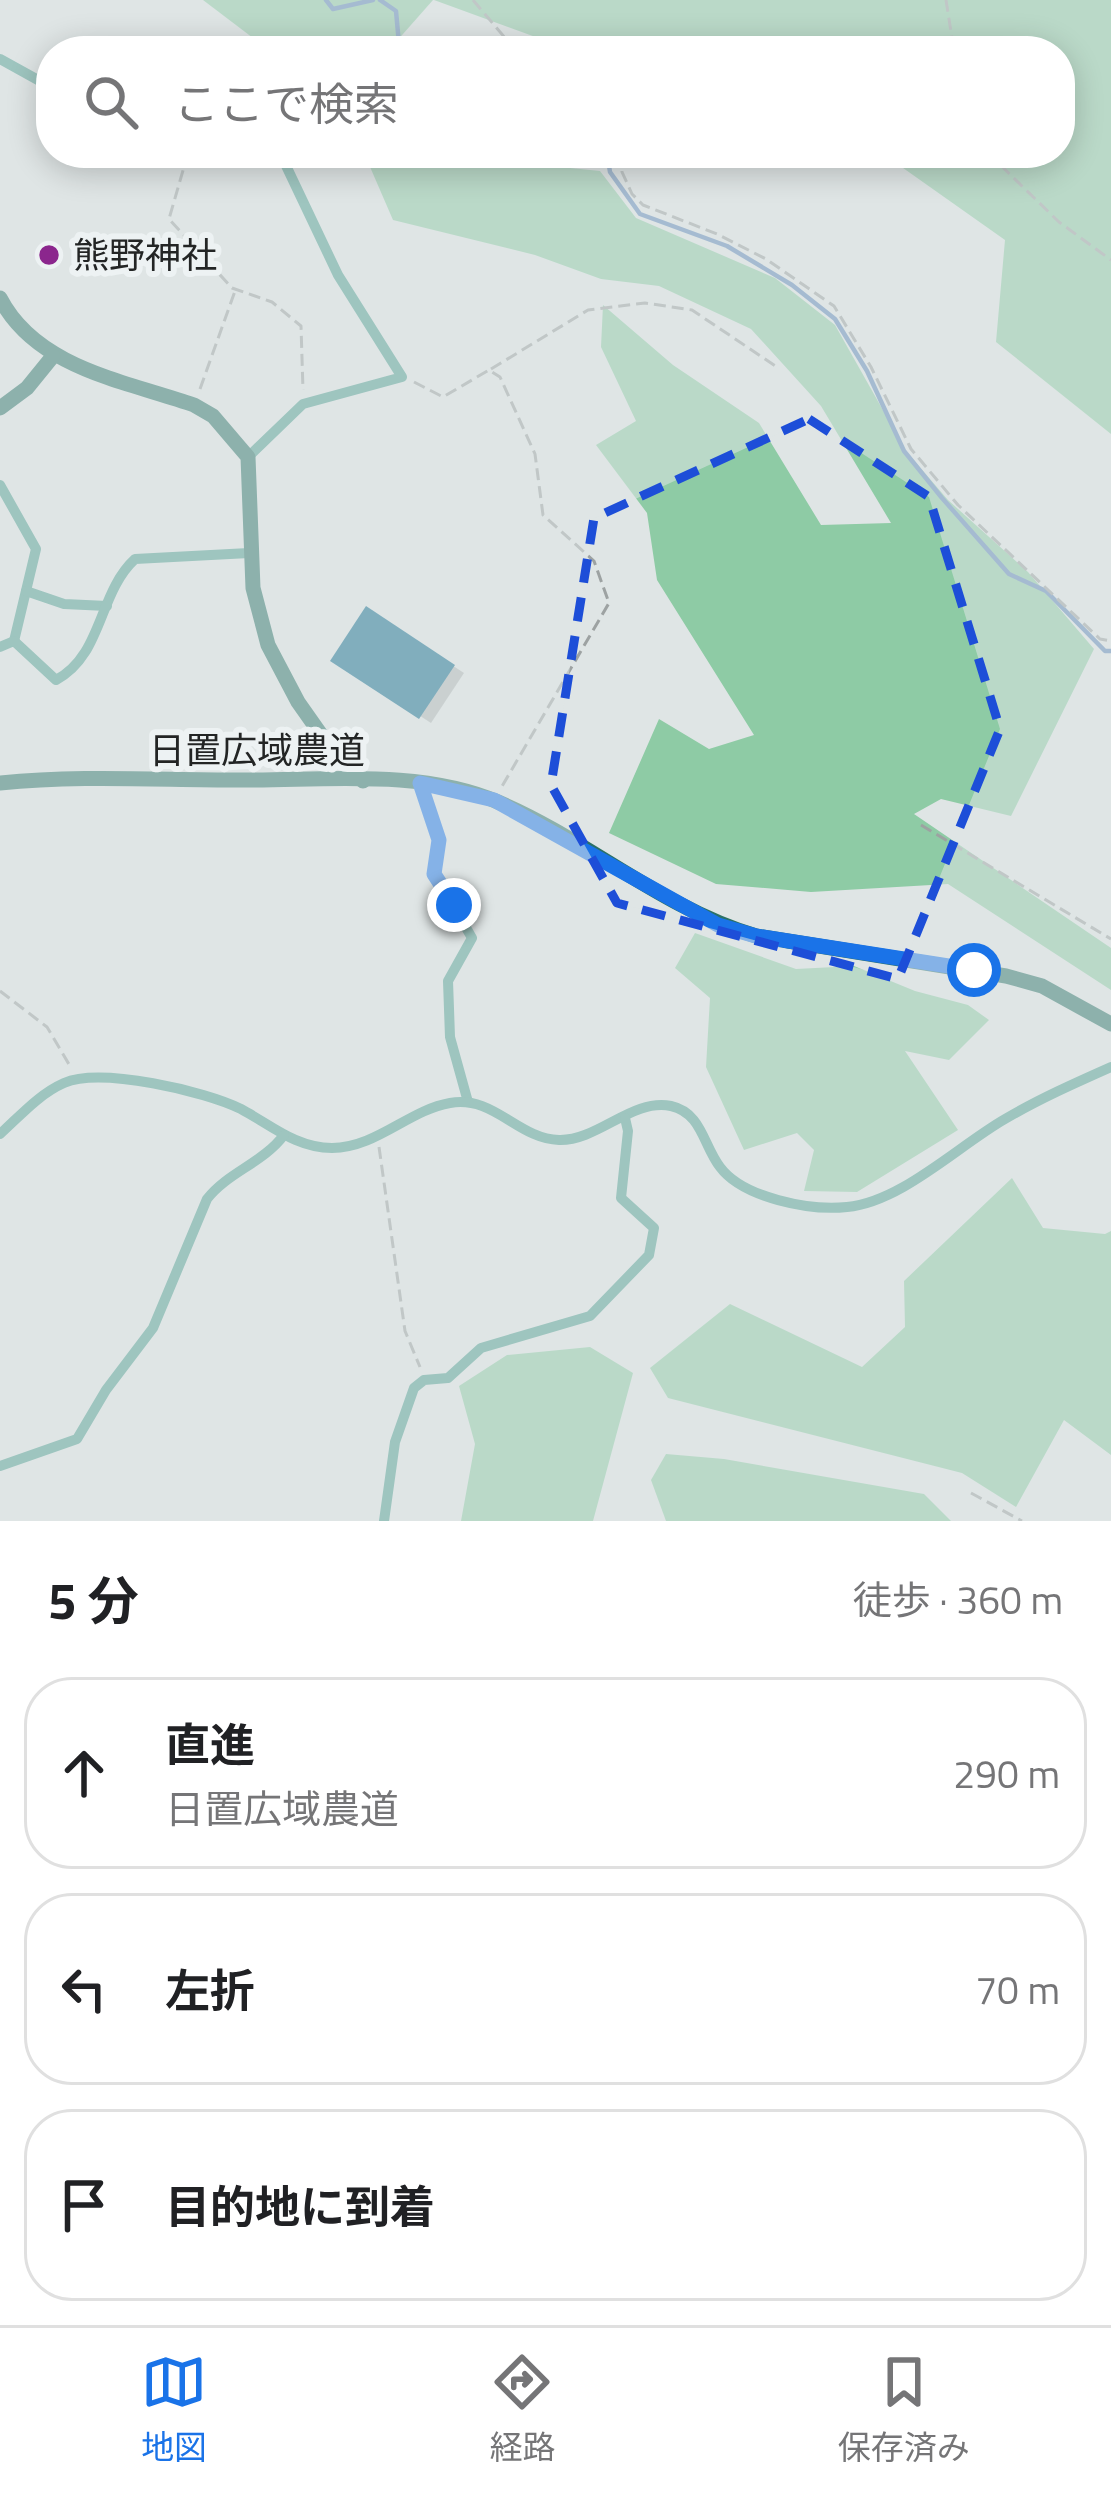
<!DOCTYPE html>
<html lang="ja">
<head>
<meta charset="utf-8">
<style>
  body { margin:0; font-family:"Titillium Web","Noto Sans JP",sans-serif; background:#f2f2f2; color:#202124 }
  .stop { position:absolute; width:36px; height:36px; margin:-27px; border:9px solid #1a73e8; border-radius:50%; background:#fff }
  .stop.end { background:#1a73e8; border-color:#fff; box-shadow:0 3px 12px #0008 }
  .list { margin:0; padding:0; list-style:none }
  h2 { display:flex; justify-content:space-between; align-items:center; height:156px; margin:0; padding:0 48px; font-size:51px }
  h2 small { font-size:39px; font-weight:400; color:#757577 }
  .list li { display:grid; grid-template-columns:78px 1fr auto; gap:36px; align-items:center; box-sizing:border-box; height:192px; margin:0 24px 24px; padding:0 24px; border:3px solid #e0e0e0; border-radius:48px }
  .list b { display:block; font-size:45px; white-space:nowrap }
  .list p { margin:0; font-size:39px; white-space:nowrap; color:#757577 }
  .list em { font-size:39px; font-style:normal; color:#757577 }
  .icon { flex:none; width:66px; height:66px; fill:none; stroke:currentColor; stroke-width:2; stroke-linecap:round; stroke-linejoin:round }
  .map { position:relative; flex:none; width:1111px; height:1521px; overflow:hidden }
  .search { position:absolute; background:#fff; box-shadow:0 6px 30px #0003; left:36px; right:36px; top:36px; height:132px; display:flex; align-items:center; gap:30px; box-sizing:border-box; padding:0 42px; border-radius:48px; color:#757577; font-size:45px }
  .sheet { height:804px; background:#fff }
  nav { display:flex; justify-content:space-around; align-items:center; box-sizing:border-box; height:168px; border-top:3px solid #e0e0e0; background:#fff; font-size:33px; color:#757577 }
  nav a { display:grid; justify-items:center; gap:6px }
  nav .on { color:#1a73e8 }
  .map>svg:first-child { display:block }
  .green { fill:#8ecba5 }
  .shadow { fill:#0003 }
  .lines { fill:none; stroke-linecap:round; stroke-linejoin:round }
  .stream { stroke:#6188b9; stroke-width:4.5 }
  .building { fill:#106b8d }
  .path { stroke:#9da2a2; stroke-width:3; stroke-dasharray:12 6; stroke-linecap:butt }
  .street { stroke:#509d90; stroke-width:10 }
  .secondary { stroke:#2b7166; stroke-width:15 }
  .route { stroke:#1a73e8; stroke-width:15 }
  .marked { fill:none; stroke:#1d4ed8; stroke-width:9; stroke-dasharray:24 15; stroke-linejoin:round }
  .poi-dot { fill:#8b268d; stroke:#edf2f3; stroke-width:4.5 }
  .labels { text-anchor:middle; stroke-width:12; stroke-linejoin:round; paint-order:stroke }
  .poi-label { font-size:36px; fill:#232525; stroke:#edf2f3; text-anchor:start }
  .street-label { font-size:36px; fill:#232525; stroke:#edf2f3 }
</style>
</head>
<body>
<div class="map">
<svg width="1111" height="1521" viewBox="0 0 1111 1521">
  <rect width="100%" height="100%" fill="#dfe5e5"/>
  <g class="green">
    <path d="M203 0H433L388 51H270Z"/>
    <path d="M434 0H1111V434L996 342 1005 240 896 163 867 153H1060V51H574Z"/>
    <path d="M364 153H473L492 160 600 171 636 218 775 278 835 325 906 451 948 500 1028 572 1094 649 1011 816 941 799 914 814 1111 948V990L948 884 811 892 716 884 609 833 659 719 709 749 754 735 657 580 647 513 596 445 636 421 601 347 603 305 673 365 759 423 821 525 891 523 821 406 751 329 659 286 601 279 535 255 393 220Z"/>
    <path d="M695 933 796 969 854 966 915 991 968 1005 989 1020 949 1060 905 1051 958 1130 857 1192 804 1191 814 1150 797 1133 744 1150 706 1067 710 998 675 968Z"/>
    <path d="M1012 1178 1043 1228 1105 1234 1111 1231V1455L1064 1420 1016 1507 962 1473 668 1398 650 1368 730 1304 862 1367 905 1327 904 1281Z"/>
    <path d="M590 1347 633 1373 593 1521H461L475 1444 459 1386 507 1355Z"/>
    <path d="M666 1454 724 1459 924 1494 951 1521H666L651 1480Z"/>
  </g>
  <path class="shadow" d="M377 616 464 673 431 723 334 660Z"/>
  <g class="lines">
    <g class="stream">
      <path d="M326 0 333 9 373 0"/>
      <path d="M380 0 396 11 399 44 394 51"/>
      <path d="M607 153 610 172 640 214 727 246 792 285 835 319 867 371 904 451 942 498 1009 574 1046 591 1105 651H1111"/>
    </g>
  </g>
  <path class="building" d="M366 606 455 665 419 719 330 661Z"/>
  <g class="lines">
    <g class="path">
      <path d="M473 0 506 39 534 51"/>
      <path d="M946 0 954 51"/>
      <path d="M188 153 169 219 232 288 272 302 301 326 303 390"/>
      <path d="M621 153 622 172 632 194 643 205 717 234 766 259 834 306 871 367 911 449 958 505 1100 639 1111 641"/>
      <path d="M988 153 1059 222 1111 260"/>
      <path d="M491 369 588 310 645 303 692 310 777 367"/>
      <path d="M414 382 443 397 489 370 500 377 535 454 543 515 594 561 609 603 501 788"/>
      <path d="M200 389 235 291"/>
      <path d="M921 825 1111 939"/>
      <path d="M0 991 47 1027 70 1066"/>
      <path d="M379 1147 405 1331 420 1367"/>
      <path d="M971 1493 1022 1521"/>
    </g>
    <g class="street">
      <path d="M113 51 121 44 154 43 184 51"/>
      <path d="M0 59 38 80 51 82"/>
      <path d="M248 457 303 404 402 377 338 275 280 153"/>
      <path d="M0 485 36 549 14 641"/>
      <path d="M26 591 64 604 107 606"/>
      <path d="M0 647 14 641 56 680C103 655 98 593 135 559L249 553"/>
      <path d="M420 783 438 840 435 874 472 938 448 981 450 1037 468 1102"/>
      <path d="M0 1134C20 1116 39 1094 64 1083 101 1067 205 1091 241 1109 271 1125 296 1148 332 1148 376 1148 409 1110 450 1103 494 1095 518 1139 559 1140 598 1141 632 1098 671 1106 702 1113 703 1145 720 1167 743 1198 810 1211 847 1207 901 1202 958 1146 1005 1119 1039 1099 1075 1083 1111 1067"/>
      <path d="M0 1466 77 1439 106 1390 153 1328 207 1199C228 1172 263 1163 284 1135"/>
      <path d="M384 1521 395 1442 414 1388 424 1380 448 1378 481 1348 590 1316 649 1255 654 1228 621 1198 628 1131 625 1118"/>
    </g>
    <g class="secondary">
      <path d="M0 298C36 368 125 381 194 405L213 416 248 457 253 588 268 645 298 702 329 746 363 781"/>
      <path d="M0 408 27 388 53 356"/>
      <path d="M0 783C78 775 158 780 237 780 321 781 419 768 498 802 588 840 661 908 756 936L1006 976 1042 986 1111 1024"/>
    </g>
  </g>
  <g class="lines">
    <path class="route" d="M454 905 434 874 439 840 420 783 494 800 718 925 756 936 974 970"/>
  </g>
  <path d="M0 0H1111V1521H0ZM809 419 929 497 1000 729 898 979 617 903 551 785 594 518Z" fill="#dfe5e5" fill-opacity=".55" fill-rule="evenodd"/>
  <path class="marked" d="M809 419 929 497 1000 729 898 979 617 903 551 785 594 518Z"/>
  <circle class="poi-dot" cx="49" cy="255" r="12"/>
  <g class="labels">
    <g class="poi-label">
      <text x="73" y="268">熊野神社</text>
    </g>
    <g class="street-label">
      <text x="257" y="763">日置広域農道</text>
    </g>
  </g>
</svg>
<div class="stop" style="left:974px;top:970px"></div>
<div class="stop end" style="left:454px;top:905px"></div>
<div class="search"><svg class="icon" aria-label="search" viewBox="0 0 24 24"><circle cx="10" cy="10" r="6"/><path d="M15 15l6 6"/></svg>ここで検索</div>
</div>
<section class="sheet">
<h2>5 分<small>徒歩 · 360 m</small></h2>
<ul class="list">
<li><svg class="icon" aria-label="ahead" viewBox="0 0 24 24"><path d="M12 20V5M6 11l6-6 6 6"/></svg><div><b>直進</b><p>日置広域農道</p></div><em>290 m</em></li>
<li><svg class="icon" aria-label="left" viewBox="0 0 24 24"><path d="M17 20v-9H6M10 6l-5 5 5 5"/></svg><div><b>左折</b></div><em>70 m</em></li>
<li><svg class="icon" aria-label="arrive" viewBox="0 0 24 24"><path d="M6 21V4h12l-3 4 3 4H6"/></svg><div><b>目的地に到着</b></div></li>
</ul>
</section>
<nav>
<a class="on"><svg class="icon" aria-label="map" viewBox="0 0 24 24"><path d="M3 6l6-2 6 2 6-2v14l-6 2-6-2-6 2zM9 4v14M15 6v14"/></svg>地図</a>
<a><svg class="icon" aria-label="directions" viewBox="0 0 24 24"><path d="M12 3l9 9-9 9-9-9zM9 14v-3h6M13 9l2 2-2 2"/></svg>経路</a>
<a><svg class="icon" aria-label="saved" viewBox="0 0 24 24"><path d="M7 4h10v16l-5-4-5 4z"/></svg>保存済み</a>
</nav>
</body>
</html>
